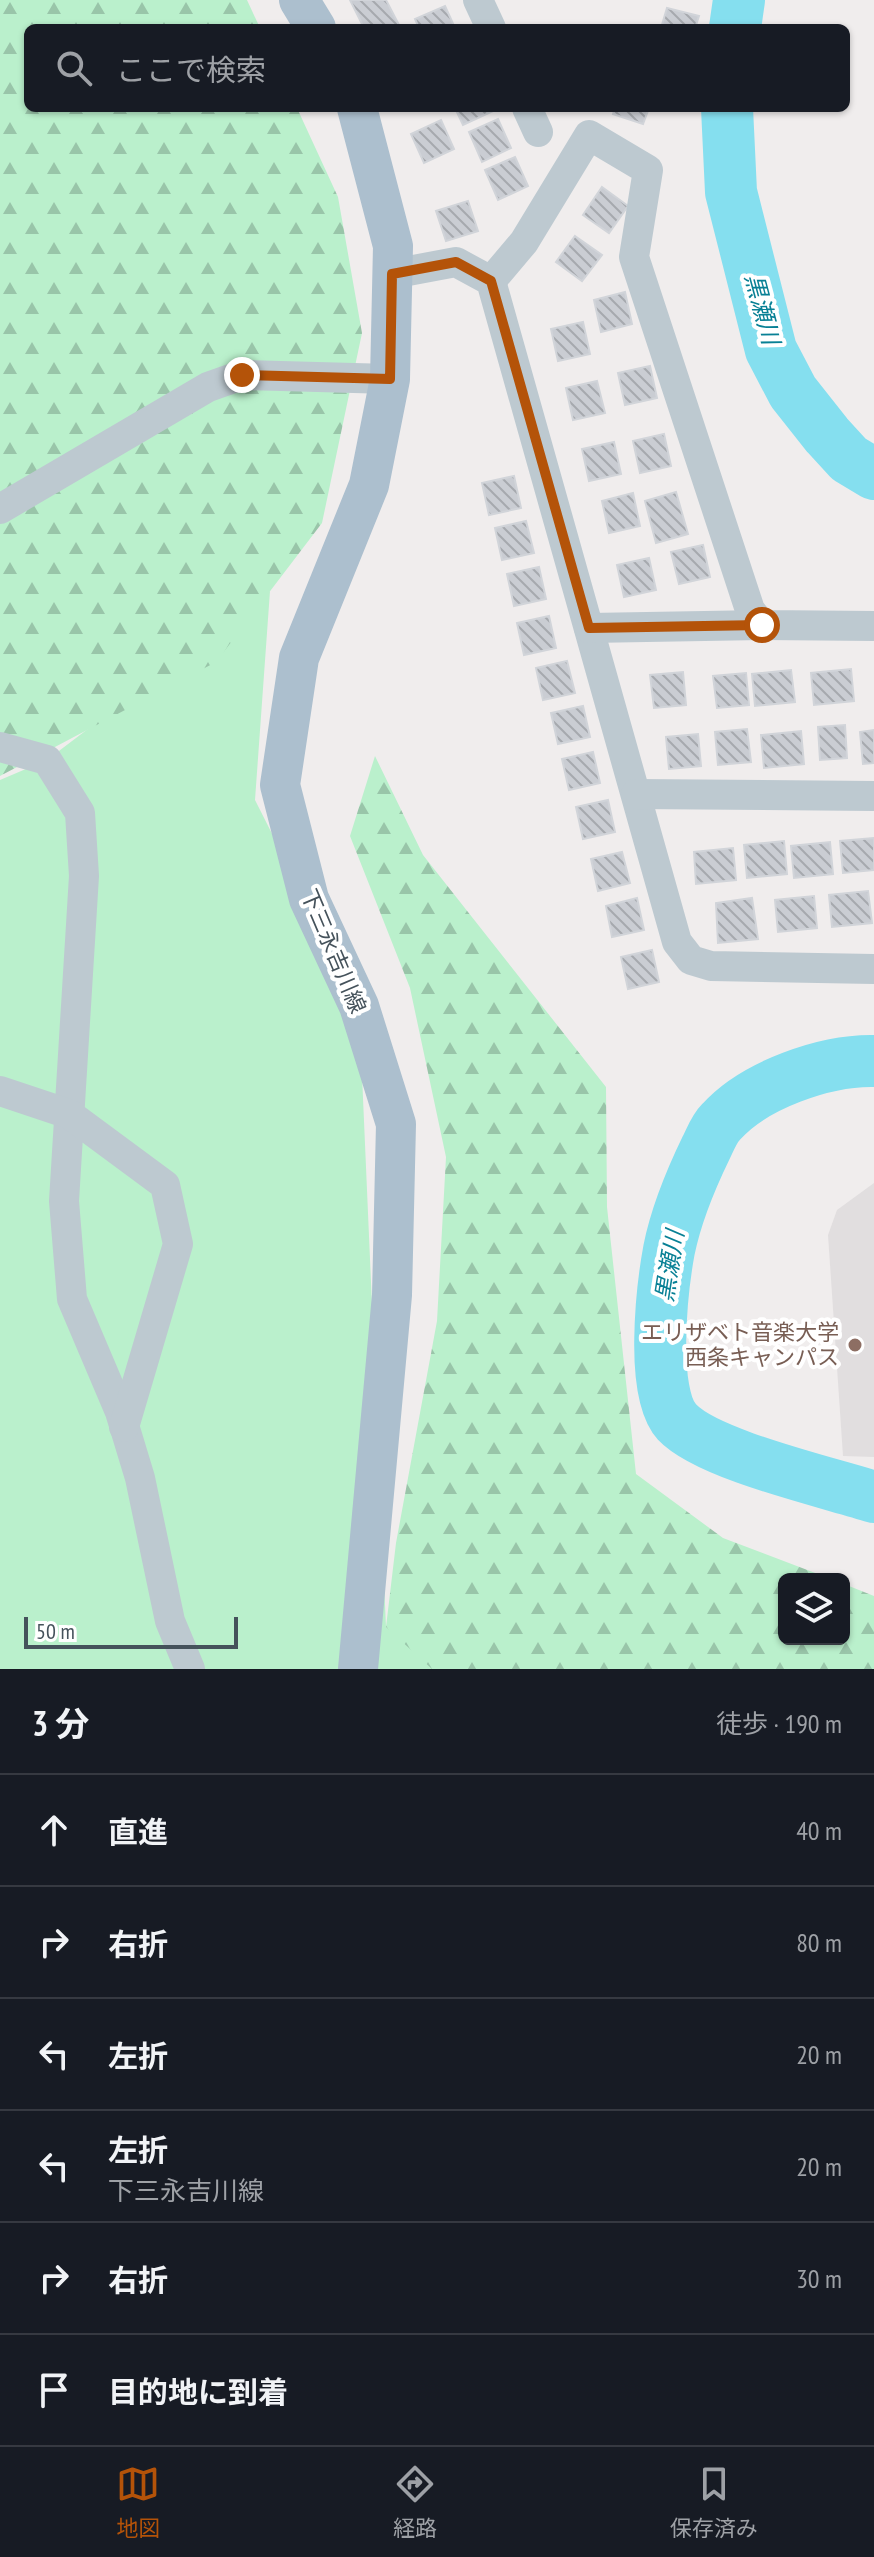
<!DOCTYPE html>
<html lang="ja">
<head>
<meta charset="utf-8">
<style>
  body { margin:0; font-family:"PT Sans Narrow","Noto Sans JP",sans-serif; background:#20242c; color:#f1f3f6 }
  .controls { position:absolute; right:24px; bottom:24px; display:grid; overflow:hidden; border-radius:12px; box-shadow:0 2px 6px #0004 }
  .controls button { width:72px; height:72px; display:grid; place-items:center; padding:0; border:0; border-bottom:2px solid #363941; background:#171b24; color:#f1f3f6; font:40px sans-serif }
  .scale { position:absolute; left:24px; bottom:20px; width:214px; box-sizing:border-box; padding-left:8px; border:4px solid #45525b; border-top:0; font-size:22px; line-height:28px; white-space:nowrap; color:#45525b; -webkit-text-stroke:6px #fff; paint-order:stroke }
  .stop { position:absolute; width:24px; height:24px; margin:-18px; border:6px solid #b45309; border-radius:50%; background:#fff }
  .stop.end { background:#b45309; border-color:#fff; box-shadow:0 2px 8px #0008 }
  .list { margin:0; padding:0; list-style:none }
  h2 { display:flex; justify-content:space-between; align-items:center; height:104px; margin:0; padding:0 32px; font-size:34px }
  h2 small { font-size:26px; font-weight:400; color:#9ea1a6 }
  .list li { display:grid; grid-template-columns:52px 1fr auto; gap:24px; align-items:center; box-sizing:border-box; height:112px; padding:0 32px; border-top:2px solid #363941 }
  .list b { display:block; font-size:30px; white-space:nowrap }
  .list p { margin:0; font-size:26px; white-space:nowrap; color:#9ea1a6 }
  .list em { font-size:26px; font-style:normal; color:#9ea1a6 }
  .icon { flex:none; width:44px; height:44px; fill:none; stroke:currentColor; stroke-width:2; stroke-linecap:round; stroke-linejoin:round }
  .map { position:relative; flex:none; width:874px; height:1669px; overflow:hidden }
  .search { position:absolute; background:#171b24; box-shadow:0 2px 6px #0004; left:24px; right:24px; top:24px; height:88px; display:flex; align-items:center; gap:20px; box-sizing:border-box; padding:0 28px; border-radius:12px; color:#9ea1a6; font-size:30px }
  .sheet { height:776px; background:#171b24 }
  nav { display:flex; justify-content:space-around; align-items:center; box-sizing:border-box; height:112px; border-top:2px solid #363941; background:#171b24; font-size:22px; color:#9ea1a6 }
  nav a { display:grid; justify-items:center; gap:4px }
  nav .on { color:#b45309 }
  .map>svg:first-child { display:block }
  .education { fill:#e1dedf }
  .grass { fill:#baf0cc }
  .forest { fill:url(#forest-firs) }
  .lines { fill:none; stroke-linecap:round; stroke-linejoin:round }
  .river { stroke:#85dfef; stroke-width:52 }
  .building { fill:url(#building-back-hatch); stroke:#d1d4d9; stroke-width:2 }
  .minor { stroke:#bdc9d0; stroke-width:30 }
  .major { stroke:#acbfce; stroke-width:40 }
  .route { stroke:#b45309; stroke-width:10 }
  .education-dot { fill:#8d6e63; stroke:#fff; stroke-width:3 }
  .labels { text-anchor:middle; stroke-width:8; stroke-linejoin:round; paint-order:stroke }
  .street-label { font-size:22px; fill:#45525b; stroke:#fff }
  .education-label { font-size:22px; fill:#785e54; stroke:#fff; text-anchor:end }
  .water-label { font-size:24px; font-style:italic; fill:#088095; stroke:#fff }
</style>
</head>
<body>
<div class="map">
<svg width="874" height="1669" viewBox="0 0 874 1669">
  <defs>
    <pattern id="forest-firs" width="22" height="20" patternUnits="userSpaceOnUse" patternTransform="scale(2)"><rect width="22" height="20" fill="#baf0cc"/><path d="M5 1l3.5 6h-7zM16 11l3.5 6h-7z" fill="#99c5a9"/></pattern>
    <pattern id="building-back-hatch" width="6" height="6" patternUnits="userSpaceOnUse" patternTransform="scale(2)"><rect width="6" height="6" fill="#cacdd3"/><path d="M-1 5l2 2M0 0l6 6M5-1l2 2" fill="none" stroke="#a6a9ae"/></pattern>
  </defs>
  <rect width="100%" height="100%" fill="#f0eded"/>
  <path class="education" d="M874 1183V1457L843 1456 828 1235 837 1210Z"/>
  <path class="grass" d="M270 591 255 800 359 1006 386 1627 448 1669H0V780L47 760Z"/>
  <g class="forest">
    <path d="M0 0H247L260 28H28V108H297L338 197 362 333 322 523 216 662 0 776Z"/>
    <path d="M375 756 423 855 606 1087 607 1207 636 1474 723 1538 831 1579H784V1639H844V1584L874 1596V1669H432L386 1627 396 1543 437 1321 446 1157 410 988 350 836Z"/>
  </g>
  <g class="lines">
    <g class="river">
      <path d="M735 28 739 0"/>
      <path d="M727 108 731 192 771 350 793 392 827 435 849 459 874 474"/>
      <path d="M874 1061C825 1060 754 1085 721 1122 714 1129 710 1140 706 1148 690 1181 676 1215 669 1250 662 1288 650 1393 677 1422 708 1455 827 1482 874 1497"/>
    </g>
  </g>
  <g class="building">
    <path d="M350 0H386L399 25 392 28H364Z"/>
    <path d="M445 6 455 28H419L415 19Z"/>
    <path d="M667 8 699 16 695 28H661Z"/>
    <path d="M455 108H491L493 111 463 125Z"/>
    <path d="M615 108H649L643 124 613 114Z"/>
    <path d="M498 119 511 148 482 162 469 132Z"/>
    <path d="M441 120 454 149 424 163 411 134Z"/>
    <path d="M515 157 528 186 498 200 485 170Z"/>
    <path d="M602 187 628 206 609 233 583 215Z"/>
    <path d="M468 201 478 231 446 241 436 211Z"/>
    <path d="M575 236 602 255 582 281 556 262Z"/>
    <path d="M625 292 632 324 601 332 594 300Z"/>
    <path d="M583 322 590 354 558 361 551 329Z"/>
    <path d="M650 366 657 398 625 405 618 373Z"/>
    <path d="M597 381 605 413 573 420 566 388Z"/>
    <path d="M664 434 671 466 640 473 633 441Z"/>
    <path d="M614 442 621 474 589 481 582 449Z"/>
    <path d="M514 476 521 508 489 515 482 483Z"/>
    <path d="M676 492 688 534 656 543 645 501Z"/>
    <path d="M633 493 640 526 609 533 602 501Z"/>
    <path d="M526 521 534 553 502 560 495 528Z"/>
    <path d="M703 545 710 577 679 584 671 552Z"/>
    <path d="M649 558 656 590 624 597 617 565Z"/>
    <path d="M539 567 546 599 514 606 507 574Z"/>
    <path d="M549 616 556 648 524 655 517 623Z"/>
    <path d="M567 661 575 693 543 700 536 668Z"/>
    <path d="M851 669 854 701 814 705 811 673Z"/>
    <path d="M791 670 795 702 755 706 752 674Z"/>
    <path d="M683 672 686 705 654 708 650 675Z"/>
    <path d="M746 673 749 705 717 708 713 676Z"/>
    <path d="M583 706 590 737 558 744 551 713Z"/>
    <path d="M845 725 847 758 820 760 818 727Z"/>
    <path d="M747 729 751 762 718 765 715 732Z"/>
    <path d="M874 730V763L863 764 860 732Z"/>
    <path d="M801 731 804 764 764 768 761 735Z"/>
    <path d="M698 734 701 766 669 769 666 737Z"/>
    <path d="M593 752 600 783 569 790 562 759Z"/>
    <path d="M608 800 615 832 583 839 576 807Z"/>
    <path d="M874 838V870L843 873 840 841Z"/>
    <path d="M784 841 787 874 747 878 744 845Z"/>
    <path d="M830 842 833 874 794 878 791 846Z"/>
    <path d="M733 848 736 880 696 884 694 852Z"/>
    <path d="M622 852 630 883 598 891 591 859Z"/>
    <path d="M868 891 872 923 832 927 829 895Z"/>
    <path d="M814 896 817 928 778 932 775 900Z"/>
    <path d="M637 898 644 930 612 937 606 906Z"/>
    <path d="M752 898 758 939 718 943 716 903Z"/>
    <path d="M652 950 659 982 628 989 621 957Z"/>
  </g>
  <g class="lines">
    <g class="minor">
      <path d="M478 0 491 28"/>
      <path d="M527 108 538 132"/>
      <path d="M392 274 456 262 491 281 677 942 691 960 711 966 874 969"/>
      <path d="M491 281 524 242 589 135 648 170 634 257 750 610 762 625 874 626"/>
      <path d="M0 509 208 387 242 375 390 379"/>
      <path d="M589 628 762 625"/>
      <path d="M0 747 47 760 80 813 84 876 64 1201 72 1299 120 1412 140 1478 170 1621 190 1669"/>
      <path d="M636 794 874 796"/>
      <path d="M0 1091 69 1114 165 1185 178 1244 124 1427"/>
    </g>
    <g class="major">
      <path d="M299 0 316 28"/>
      <path d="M357 108 393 246 390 379 369 485 299 658 280 785 309 899 359 1006 396 1124 392 1295 358 1669"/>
    </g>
  </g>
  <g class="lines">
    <path class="route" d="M242 375 390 379 392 274 456 262 491 281 589 628 762 625"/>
  </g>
  <circle class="education-dot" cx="855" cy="1345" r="8"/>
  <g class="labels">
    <g class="street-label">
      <text transform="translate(334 951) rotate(67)" y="8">下三永吉川線</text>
    </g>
    <g class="education-label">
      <text x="839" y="1340">エリザベト音楽大学<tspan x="839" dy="25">西条キャンパス</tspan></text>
    </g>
    <g class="water-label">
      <text transform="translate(762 309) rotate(75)" y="8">黒瀬川</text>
      <text transform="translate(670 1266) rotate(-81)" y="8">黒瀬川</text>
    </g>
  </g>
</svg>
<div class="controls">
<button><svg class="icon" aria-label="layers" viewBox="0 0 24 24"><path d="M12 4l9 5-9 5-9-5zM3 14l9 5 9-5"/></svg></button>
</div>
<div class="scale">50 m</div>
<div class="stop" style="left:762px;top:625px"></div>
<div class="stop end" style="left:242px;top:375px"></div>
<div class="search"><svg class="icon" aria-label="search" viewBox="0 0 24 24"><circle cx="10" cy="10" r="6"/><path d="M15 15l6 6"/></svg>ここで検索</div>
</div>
<section class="sheet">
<h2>3 分<small>徒歩 · 190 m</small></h2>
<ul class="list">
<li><svg class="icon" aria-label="ahead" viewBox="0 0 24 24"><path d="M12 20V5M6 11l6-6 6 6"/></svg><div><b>直進</b></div><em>40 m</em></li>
<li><svg class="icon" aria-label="right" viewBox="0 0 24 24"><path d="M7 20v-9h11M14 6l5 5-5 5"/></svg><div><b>右折</b></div><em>80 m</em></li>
<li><svg class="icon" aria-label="left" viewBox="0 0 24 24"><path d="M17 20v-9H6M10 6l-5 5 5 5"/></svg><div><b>左折</b></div><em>20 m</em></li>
<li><svg class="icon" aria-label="left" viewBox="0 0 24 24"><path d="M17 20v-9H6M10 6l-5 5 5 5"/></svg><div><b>左折</b><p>下三永吉川線</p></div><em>20 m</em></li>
<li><svg class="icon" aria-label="right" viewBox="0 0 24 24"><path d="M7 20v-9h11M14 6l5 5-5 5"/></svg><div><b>右折</b></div><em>30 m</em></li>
<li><svg class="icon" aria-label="arrive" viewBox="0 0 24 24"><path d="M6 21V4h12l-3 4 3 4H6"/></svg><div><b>目的地に到着</b></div></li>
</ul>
</section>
<nav>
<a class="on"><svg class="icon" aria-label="map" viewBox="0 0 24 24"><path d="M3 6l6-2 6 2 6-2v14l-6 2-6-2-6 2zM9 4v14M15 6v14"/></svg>地図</a>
<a><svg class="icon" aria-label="directions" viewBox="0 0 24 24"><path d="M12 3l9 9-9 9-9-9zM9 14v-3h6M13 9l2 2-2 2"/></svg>経路</a>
<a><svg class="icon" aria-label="saved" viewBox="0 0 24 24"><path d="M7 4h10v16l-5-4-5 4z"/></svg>保存済み</a>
</nav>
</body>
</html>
